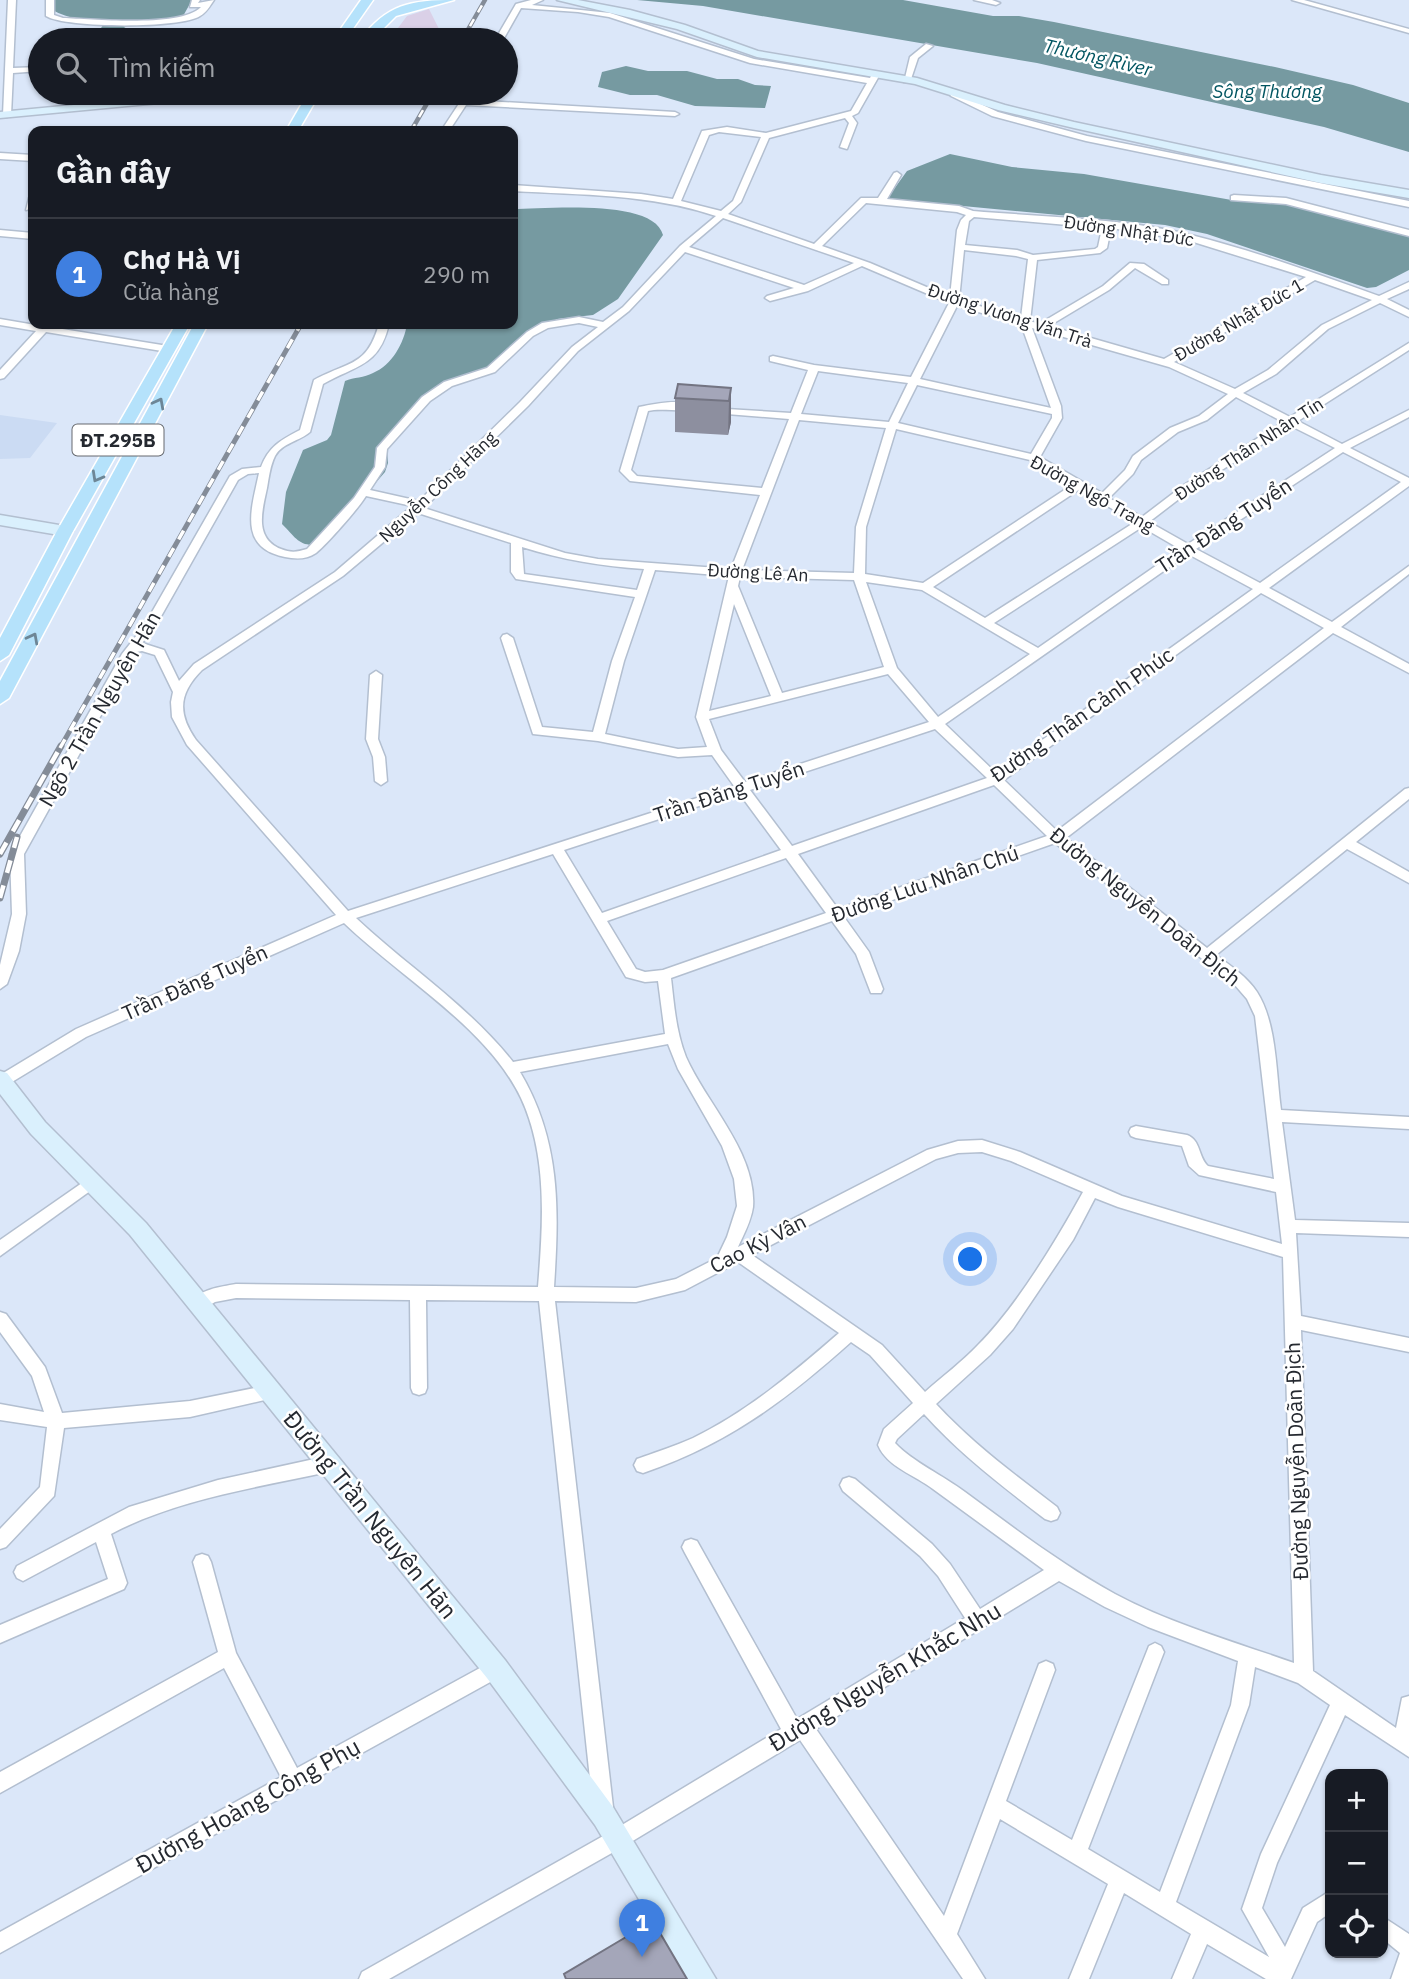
<!DOCTYPE html>
<html lang="vi">
<head>
<meta charset="utf-8">
<style>
  body { margin:0; font-family:"IBM Plex Sans",sans-serif; background:#20242c; color:#f1f3f6 }
  .controls { position:absolute; right:21px; bottom:21px; display:grid; overflow:hidden; border-radius:14px; box-shadow:0 2px 5px #0004 }
  .controls button { width:63px; height:63px; display:grid; place-items:center; padding:0; border:0; border-bottom:2px solid #363941; background:#171b24; color:#f1f3f6; font:35px sans-serif }
  .you { position:absolute; left:971px; top:1260px; width:24px; height:24px; margin:-18px; border:5px solid #fff; border-radius:50%; background:#1a73e8; box-shadow:0 0 0 10px #1a73e833 }
  .badge { display:grid; place-items:center; width:46px; height:46px; border-radius:50%; background:#0f766e; color:#fff; font-size:23px; font-weight:700 }
  .pin { position:absolute; translate:-50% -58px; filter:drop-shadow(0 2px 4px #0008) }
  .pin::after { content:''; position:absolute; top:37px; width:24px; height:21px; background:inherit; clip-path:polygon(0 0,100% 0,50% 100%) }
  .list { margin:0; padding:0; list-style:none }
  h2 { display:flex; justify-content:space-between; align-items:center; height:91px; margin:0; padding:0 28px; font-size:30px }
  h2 small { font-size:23px; font-weight:400; color:#9ea1a6 }
  .list li { display:grid; grid-template-columns:46px 1fr auto; gap:21px; align-items:center; box-sizing:border-box; height:112px; padding:0 28px; border-top:2px solid #363941 }
  .list b { display:block; font-size:26px; white-space:nowrap }
  .list p { margin:0; font-size:23px; white-space:nowrap; color:#9ea1a6 }
  .list em { font-size:23px; font-style:normal; color:#9ea1a6 }
  .icon { flex:none; width:38px; height:38px; fill:none; stroke:currentColor; stroke-width:2; stroke-linecap:round; stroke-linejoin:round }
  .map { position:relative; flex:none; width:1409px; height:1979px; overflow:hidden }
  .search { position:absolute; background:#171b24; box-shadow:0 2px 5px #0004; left:28px; top:28px; width:490px; height:77px; display:flex; align-items:center; gap:18px; box-sizing:border-box; padding:0 24px; border-radius:38px; color:#9ea1a6; font-size:26px }
  .panel { position:absolute; background:#171b24; box-shadow:0 2px 5px #0004; left:28px; top:126px; width:490px; height:203px; border-radius:14px }
  .map>svg:first-child { display:block }
  .built { fill:#cbdbf3 }
  .green { fill:#dad0e7 }
  .water { fill:#769aa1 }
  .lines { fill:none; stroke-linecap:round; stroke-linejoin:round }
  .street-casing { stroke:#b3bfd0; stroke-width:3 }
  .secondary-casing { stroke:#b3bfd0; stroke-width:3 }
  .primary-casing { stroke:#fff; stroke-width:3 }
  .street { fill:#fff; fill-rule:evenodd }
  .secondary { fill:#daf0fd; fill-rule:evenodd }
  .primary { fill:#b5e2fb; fill-rule:evenodd }
  .rail-far2-casing { stroke:#848c98; stroke-width:4.5 }
  .rail-far1-casing { stroke:#848c98; stroke-width:5 }
  .rail-casing { stroke:#848c98; stroke-width:7 }
  .rail-far2 { stroke:#fff; stroke-width:2.5; stroke-dasharray:8; stroke-linecap:butt }
  .rail-far1 { stroke:#fff; stroke-width:3.5; stroke-dasharray:10; stroke-linecap:butt }
  .rail { stroke:#fff; stroke-width:4.5; stroke-dasharray:13; stroke-linecap:butt }
  .wall { fill:#8d8f9f }
  .shaded-wall { fill:#737482 }
  .building { fill:#a4a6b9; stroke:#737482; stroke-width:2 }
  .oneway { stroke:#6d8696 }
  .labels { text-anchor:middle; stroke-width:5; stroke-linejoin:round; paint-order:stroke }
  .far-street-label { font-size:18px; fill:#252930; stroke:#fff }
  .far-water-label { font-size:19px; font-style:italic; fill:#025561; stroke:#fff }
  .shield { fill:#fff; stroke:#66696e; stroke-width:2 }
  .shield-label { font-size:19px; font-weight:bold; fill:#252930 }
  .street-label { font-size:21px; fill:#252930; stroke:#fff }
  .near-street-label { font-size:24px; fill:#252930; stroke:#fff }
</style>
</head>
<body>
<div class="map">
<svg width="1409" height="1979" viewBox="0 0 1409 1979">
  <rect width="100%" height="100%" fill="#dbe7f9"/>
  <path class="built" d="M0 415 57 423 30 458 0 459Z"/>
  <path class="green" d="M429 9 444 39 454 40H389L407 16Z"/>
  <g class="water">
    <path d="M53 0H192L182 18C150 22 138 12 111 39L102 37 98 32 104 24C82 18 67 20 48 7Z"/>
    <path d="M637 0H903L993 16H1019L1054 22 1275 67 1353 85 1409 103V152L1324 127 1037 63 703 6Z"/>
    <path d="M626 66 648 71H687L717 79H738L755 85 771 86 765 108 695 106 657 95H630L598 87 602 72Z"/>
    <path d="M950 154 1012 167 1084 174 1243 202H1275L1409 235V270L1376 287 1367 288 1207 234 1165 225 889 199V196L907 171Z"/>
    <path d="M513 209C544 209 654 198 663 235L618 299 593 315 557 319 538 331 499 367 447 385 396 435 387 449 388 463 385 472 324 543C300 549 297 539 282 524L286 492 303 450 327 440 331 435 345 381C354 377 364 378 373 373 392 365 404 343 407 324H513Z"/>
  </g>
  <g class="lines">
    <defs>
      <g id="street">
        <path d="M8 0H16L13 68 40 67V71L13 73 11 115 7 117 3 115Z"/>
        <path d="M46 0H54V15L63 18C93 19 181 28 201 7H190L192 0H200L198 3 214 0C210 6 206 13 200 16 180 29 65 28 46 16Z"/>
        <path d="M531 0H543L532 5 610 13 754 59 870 78 872 74H878L879 76 858 113 852 116 857 123 847 149 840 147 849 123 845 118 769 138 741 202 728 214 814 244 861 198H878L894 173 897 172 901 175 887 199 959 206 973 211C1042 217 1125 218 1191 235 1255 251 1317 274 1379 296L1409 282V289L1387 299 1409 310V317L1380 303 1328 329 1276 374 1243 393 1290 417 1409 343V350L1298 421 1342 444 1409 410V417L1350 448 1409 478V486L1269 588 1332 622 1409 566V574L1341 627 1409 664V673L1333 633 1066 838 1207 948 1405 789 1409 788V799L1356 842 1409 872V883L1347 849 1216 955C1231 966 1247 977 1257 992 1277 1023 1276 1074 1281 1110L1409 1117V1129L1282 1122 1295 1220 1409 1223V1237L1296 1233 1301 1316 1409 1338V1352L1301 1330 1313 1671 1396 1728 1402 1698 1409 1696V1757L1345 1715 1277 1863 1262 1908 1285 1947 1303 1908 1330 1891V1913L1317 1922 1291 1979H1266L1207 1944 1192 1979H1172L1191 1934 1124 1893 1089 1979H1069L1108 1884 1000 1819 957 1934 985 1979H963L800 1740 626 1845 389 1979H359L362 1972 612 1831 781 1729 685 1553 682 1547 685 1541 691 1539 697 1541 797 1719 965 1618 938 1576 920 1556 843 1491 840 1485 843 1479 849 1477 855 1479 932 1544 950 1564 980 1609 1044 1570C1007 1543 970 1516 933 1489 915 1475 887 1467 878 1445L884 1429 913 1403 870 1355 851 1342C785 1401 728 1444 643 1473L637 1471 634 1465 637 1459C656 1452 675 1446 693 1438 747 1412 794 1372 839 1333L738 1262 685 1290 636 1302 555 1301 613 1807 610 1814 603 1817 596 1814 593 1807 539 1301 426 1300 427 1388 425 1393 419 1395 413 1393 411 1388 410 1300 236 1298 215 1302 198 1312 192 1310 190 1305C198 1289 220 1287 236 1284L538 1287C543 1225 548 1156 521 1098 487 1027 400 977 344 923L86 1037 7 1085 0 1086V1075L76 1029 336 915 187 745 172 717 171 702 173 692 155 655 142 651 136 652 24 854 26 914 19 951 7 984 0 989V965L12 914 10 854 122 654 144 626 230 476 242 469 261 467C269 446 281 440 300 430L314 380C349 361 367 367 379 324H389C379 367 356 365 323 384L310 432C300 441 282 443 275 456 270 466 269 477 267 488 262 511 254 538 281 549 291 553 297 552 307 549L354 498 375 467 377 448 422 397 444 382 487 368 527 332 542 323 579 317 603 322 623 307 680 246 716 216C652 194 580 195 513 191V185L641 194 673 199 702 131 727 127 766 133 851 111 867 83 750 63 609 17 578 12 521 8 503 40H495L516 4ZM719 132 761 137 733 201 721 211 681 201 709 135ZM866 203 957 212 966 215 961 220 957 230 950 297 870 263 822 246ZM974 217 1102 228 1098 247 1095 249 1033 255 1017 250 965 245 969 221ZM723 218 854 263 804 285 689 247ZM1111 228 1187 240 1306 277 1164 359 1049 326 1109 290 1135 268 1162 284H1168V280L1144 264 1130 263 1103 286 1039 324 1030 321 1037 260 1100 253 1107 248ZM964 250 1016 256 1028 259 1021 318 959 300ZM685 252 794 288 767 296 765 298 770 301 808 291 862 266 949 303 911 377 814 365 773 356 770 357V361L808 370 791 413 710 408 709 410 714 413 789 419 762 488 637 476 631 470 648 411C662 407 689 414 699 407 684 398 657 403 639 407L620 471 630 481 760 495 731 569 598 559 565 553 424 508 528 406 578 351 629 311ZM1315 280 1372 300 1322 325 1268 370 1235 389 1174 362ZM957 306 1021 324 1051 408 920 379ZM579 323 598 327 572 347 520 402 419 501 370 490 385 467 387 449 430 401 452 386 495 372 533 336 548 328ZM1032 328 1169 367 1228 394 1199 416 1170 428 1133 456 1125 470 1102 493 1040 457 1062 418 1061 406ZM818 371 908 383 889 422 801 414ZM917 385 1052 414V418L1031 454 898 423ZM1236 397 1283 422 1184 485 1142 517 1109 498 1133 474 1141 460 1178 432 1207 420ZM799 420 886 428 856 527 854 573 742 570ZM1291 426 1335 448 1188 544 1149 522 1192 489ZM896 429 1030 460 1072 485 923 583 865 574 866 527ZM1343 452 1401 482 1260 583 1196 549ZM259 473C252 507 237 548 285 557 295 559 306 560 316 553 327 544 358 509 366 496L412 506 335 572 194 664 179 681 164 650 142 643 155 627 238 480 248 474ZM1080 489 1096 499 1097 502 1102 503 1135 522 985 618 933 587ZM418 513 511 543V572L516 579 635 597 612 661 593 732 542 727 513 638 507 634 503 635 501 638 533 734 598 741 678 757 712 755 734 786 348 911 196 740C177 713 179 693 202 670L343 576ZM1142 527 1180 549 1038 648 994 623ZM522 547C563 560 602 566 644 569L637 590 524 574ZM1188 554 1253 589 996 773 945 724ZM655 570 729 576 696 717 707 747 678 749 605 734 624 661ZM740 577 854 580 884 667 782 693 738 586ZM866 582 922 590 1030 654 938 717 897 668ZM1261 593 1324 628 1057 831 1004 780ZM734 604 771 696 709 711ZM888 674 929 722 745 782 721 750 709 719ZM935 729 987 778 792 846 750 790ZM994 785 1047 836 838 909 798 854ZM739 793 781 850 602 913 564 850ZM1055 843 1234 984 1247 999 1255 1016 1274 1179 1208 1166C1198 1157 1201 1140 1187 1135L1136 1126 1131 1128 1129 1132 1131 1136 1136 1138 1182 1146 1189 1166 1199 1175 1276 1192 1282 1244 1122 1196 1020 1152 982 1140 958 1141 927 1150 738 1247C744 1234 751 1221 753 1207 757 1153 706 1103 686 1057 676 1032 674 1004 671 978L832 921 856 954 871 993H881L883 989 869 952 844 917ZM553 854 626 977 645 982 658 981 665 1034 513 1062C469 1006 408 967 356 918ZM786 858 826 913 663 970 645 972 636 969 607 921ZM668 1044 678 1069 722 1146 734 1179 737 1206 727 1237 717 1258 676 1279 636 1288 554 1287C559 1210 561 1141 520 1072ZM982 1152 1011 1161 1083 1192C1056 1241 1017 1306 978 1345 962 1362 943 1376 925 1392L882 1345 752 1255 936 1159 958 1153ZM1095 1198 1118 1207 1283 1257 1294 1663C1235 1642 1171 1624 1115 1594 1062 1565 1014 1528 965 1492 944 1476 913 1462 895 1443L897 1439 924 1414C960 1454 1002 1486 1045 1519L1051 1521 1057 1519 1060 1513 1057 1507C1015 1475 972 1443 936 1404L990 1355 1013 1329 1073 1240ZM1059 1581 1105 1607 1148 1627 1238 1661 1231 1705 1160 1892 1088 1849 1164 1652 1161 1646 1155 1643 1149 1646 1072 1840 1006 1801 1055 1670 1053 1664 1046 1661 1039 1664 944 1916 816 1729ZM1255 1667 1298 1683 1330 1705 1261 1854 1242 1909 1269 1957 1176 1902 1249 1705Z"/>
        <path d="M974 0H992L1000 3 996 5Z"/>
        <path d="M1292 0H1304L1409 29V33Z"/>
        <path d="M183 30 187 32 188 40H180L179 35 128 40H105L109 38Z"/>
        <path d="M926 44 933 46 918 58 910 82H904L910 57Z"/>
        <path d="M954 92 998 112 1087 136 1409 201V207L1086 141 992 116 951 96 950 94Z"/>
        <path d="M466 93 473 94 469 100 675 112 679 114 675 116 466 105 449 131H441Z"/>
        <path d="M0 153 33 155V161L0 159Z"/>
        <path d="M33 195V208L26 210 29 198Z"/>
        <path d="M1234 195 1286 198 1409 230V236L1286 204 1231 200V196Z"/>
        <path d="M0 230 33 233V239L0 236Z"/>
        <path d="M0 319 41 326 53 324 50 327 168 346 173 349 168 352 46 332 4 378 0 379V370L36 331 0 325Z"/>
        <path d="M376 671 382 675 378 739 385 757 387 781 381 785 375 781 373 757 366 739 370 675Z"/>
        <path d="M92 1176 97 1178 100 1182 97 1186 0 1256V1240Z"/>
        <path d="M0 1312 6 1314 45 1367 62 1413 190 1401 269 1385 275 1387 277 1392 275 1397 269 1399 190 1417 64 1428 54 1496 6 1547 0 1549V1529L40 1487 47 1427 0 1420V1404L44 1412 32 1376 0 1332Z"/>
        <path d="M328 1456 334 1458 337 1464 334 1470 328 1472C258 1487 174 1500 111 1534L127 1583 124 1589 0 1643V1625L108 1579 96 1542 23 1581 17 1578 14 1572 17 1566 129 1507 218 1480Z"/>
        <path d="M202 1554 208 1556 211 1562 236 1653 297 1768 489 1663 496 1660 503 1663 505 1669 503 1675 0 1953V1932L281 1777 224 1668 0 1793V1772L218 1652 193 1562 196 1556Z"/>
        <path d="M1383 1917 1409 1934V1979H1391L1400 1953 1383 1939Z"/>
      </g>
      <g id="secondary">
        <path d="M557 0H578L630 10 685 25 758 51 917 78 1005 105 1074 122 1321 175 1409 190V198L1321 183 1074 128 998 110 915 84 757 57 677 29Z"/>
        <path d="M200 93H239L233 96 0 118V112Z"/>
        <path d="M0 515 65 526 73 531 65 536 0 525Z"/>
        <path d="M0 1071 7 1073 45 1122 146 1223 505 1660 613 1807 716 1979H686L595 1825 487 1678 130 1235 31 1134 0 1094Z"/>
      </g>
      <g id="primary">
        <path d="M361 0H373L345 40H333Z"/>
        <path d="M454 0 396 16 372 40H360C387 4 411 0 454 0Z"/>
        <path d="M308 93H320L298 131H286Z"/>
        <path d="M176 324H190L72 533 9 655 0 661V638L57 531Z"/>
        <path d="M194 324H208L9 698 0 704V681Z"/>
      </g>
    </defs>
    <use href="#street" class="street-casing"/>
    <use href="#secondary" class="secondary-casing"/>
    <use href="#primary" class="primary-casing"/>
    <use href="#street" class="street"/>
    <use href="#secondary" class="secondary"/>
    <use href="#primary" class="primary"/>
    <defs>
      <g id="rail-far2">
        <path d="M462 40 485 0"/>
        <path d="M411 131 433 93"/>
        <path d="M299 328 301 324"/>
      </g>
      <path id="rail-far1" d="M60 748 300 326"/>
      <g id="rail">
        <path d="M0 854 61 746"/>
        <path d="M0 898 17 837"/>
      </g>
    </defs>
    <use href="#rail-far2" class="rail-far2-casing"/>
    <use href="#rail-far1" class="rail-far1-casing"/>
    <use href="#rail" class="rail-casing"/>
    <use href="#rail-far2" class="rail-far2"/>
    <use href="#rail-far1" class="rail-far1"/>
    <use href="#rail" class="rail"/>
  </g>
  <path class="wall" d="M731 388V422L728 435 675 432V398Z"/>
  <path class="shaded-wall" d="M731 388V422L728 435 729 401Z"/>
  <g class="building">
    <path d="M678 384 731 388 729 401 675 398Z"/>
    <path d="M653 1921 687 1979H566L564 1974Z"/>
  </g>
  <defs><path id="oneway-chevron" d="M-2-3.5L2.5 0L-2 3.5" fill="none" stroke-width="1.6" stroke-linecap="round" stroke-linejoin="round" transform="scale(1.75)"/></defs>
  <g class="oneway">
    <use href="#oneway-chevron" transform="translate(159 403) rotate(-62)"/>
    <use href="#oneway-chevron" transform="translate(97 477) rotate(119)"/>
    <use href="#oneway-chevron" transform="translate(33 638) rotate(-62)"/>
  </g>
  <g class="labels">
    <g class="far-street-label">
      <text transform="translate(1129 231) rotate(8)" y="6">Đường Nhật Đức</text>
      <text transform="translate(1010 316) rotate(18)" y="6">Đường Vương Văn Trà</text>
      <text transform="translate(1239 320) rotate(-30)" y="6">Đường Nhật Đức 1</text>
      <text transform="translate(1249 449) rotate(-33)" y="6">Đường Thân Nhân Tín</text>
      <text transform="translate(438 487) rotate(-43)" y="6">Nguyễn Công Hãng</text>
      <text transform="translate(1092 494) rotate(29)" y="6">Đường Ngô Trang</text>
      <text transform="translate(758 573) rotate(3)" y="6">Đường Lê An</text>
    </g>
    <g class="far-water-label">
      <text transform="translate(1098 57) rotate(13)" y="7">Thương River</text>
      <text x="1267" y="98">Sông Thương</text>
    </g>
    <rect class="shield" x="72.5" y="424.5" width="91" height="31" rx="5"/>
    <g class="shield-label">
      <text x="118" y="447">ĐT.295B</text>
    </g>
    <g class="street-label">
      <text transform="translate(1224 526) rotate(-33)" y="7">Trần Đăng Tuyển</text>
      <text transform="translate(100 709) rotate(-60)" y="7">Ngõ 2 Trần Nguyên Hãn</text>
      <text transform="translate(1082 715) rotate(-35)" y="7">Đường Thân Cảnh Phúc</text>
      <text transform="translate(729 792) rotate(-18)" y="7">Trần Đăng Tuyển</text>
      <text transform="translate(925 884) rotate(-19)" y="7">Đường Lưu Nhân Chú</text>
      <text transform="translate(1145 907) rotate(39)" y="7">Đường Nguyễn Doãn Địch</text>
      <text transform="translate(195 983) rotate(-24)" y="7">Trần Đăng Tuyển</text>
      <text transform="translate(758 1244) rotate(-27)" y="7">Cao Kỳ Vân</text>
      <text transform="translate(1297 1461) rotate(-92)" y="7">Đường Nguyễn Doãn Địch</text>
    </g>
    <g class="near-street-label">
      <text transform="translate(370 1515) rotate(51)" y="8">Đường Trần Nguyên Hãn</text>
      <text transform="translate(885 1677) rotate(-31)" y="8">Đường Nguyễn Khắc Nhu</text>
      <text transform="translate(248 1806) rotate(-29)" y="8">Đường Hoàng Công Phụ</text>
    </g>
  </g>
</svg>
<div class="controls">
<button>+</button>
<button>−</button>
<button><svg class="icon" aria-label="locate" viewBox="0 0 24 24"><circle cx="12" cy="12" r="6"/><path d="M12 2v4M12 18v4M2 12h4M18 12h4"/></svg></button>
</div>
<div class="you"></div>
<div class="pin badge" style="left:642px;top:1957px;background:#3f7fe0">1</div>
<div class="search"><svg class="icon" aria-label="search" viewBox="0 0 24 24"><circle cx="10" cy="10" r="6"/><path d="M15 15l6 6"/></svg>Tìm kiếm</div>
<section class="panel">
<h2>Gần đây<small></small></h2>
<ul class="list">
<li><span class="badge" style="background:#3f7fe0">1</span><div><b>Chợ Hà Vị</b><p>Cửa hàng</p></div><em>290 m</em></li>
</ul>
</section>
</div>
</body>
</html>
